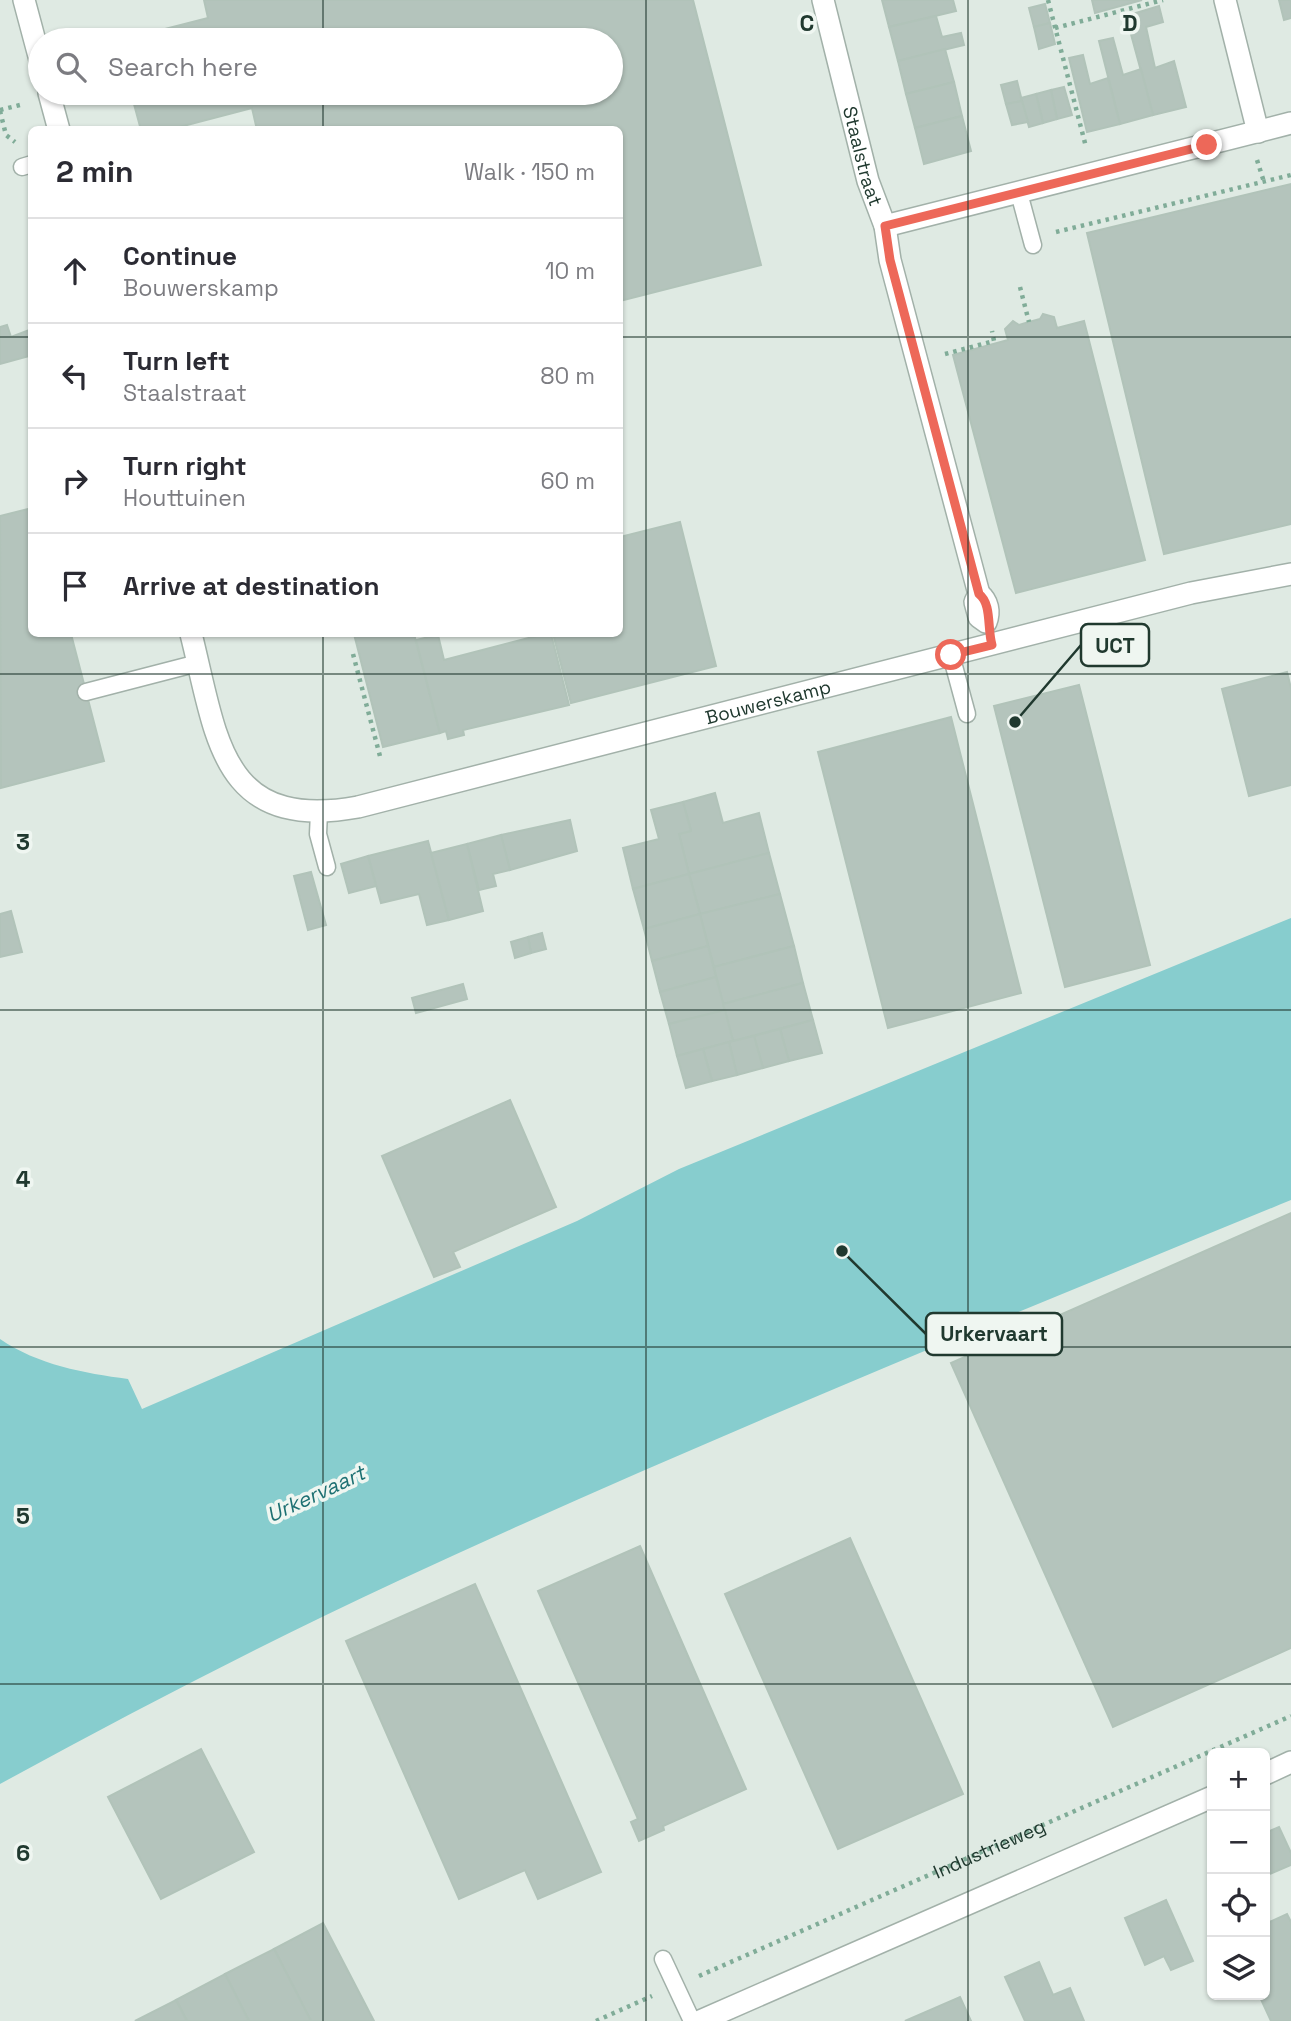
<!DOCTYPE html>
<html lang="en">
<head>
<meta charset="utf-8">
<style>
  body { margin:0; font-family:"Space Grotesk",sans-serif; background:#f2f2f3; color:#2b2b33 }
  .controls { position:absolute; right:21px; bottom:21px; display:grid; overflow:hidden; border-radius:10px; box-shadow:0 2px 5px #0004 }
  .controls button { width:63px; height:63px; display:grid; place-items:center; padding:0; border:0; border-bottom:2px solid #e1e1e2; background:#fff; color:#2b2b33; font:35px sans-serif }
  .stop { position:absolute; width:21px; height:21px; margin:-16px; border:5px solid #ed6859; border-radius:50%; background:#fff }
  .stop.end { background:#ed6859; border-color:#fff; box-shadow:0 2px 7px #0008 }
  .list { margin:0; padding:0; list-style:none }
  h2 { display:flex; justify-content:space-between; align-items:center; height:91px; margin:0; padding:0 28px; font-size:30px }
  h2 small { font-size:23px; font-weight:400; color:#7c7c81 }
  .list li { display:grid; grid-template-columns:46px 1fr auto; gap:21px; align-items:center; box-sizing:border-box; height:105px; padding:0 28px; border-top:2px solid #e1e1e2 }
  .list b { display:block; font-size:26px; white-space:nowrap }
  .list p { margin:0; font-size:23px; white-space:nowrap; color:#7c7c81 }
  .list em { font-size:23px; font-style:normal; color:#7c7c81 }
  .icon { flex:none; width:38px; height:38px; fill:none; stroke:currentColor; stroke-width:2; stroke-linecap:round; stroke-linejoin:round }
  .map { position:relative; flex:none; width:1291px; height:2021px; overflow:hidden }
  .search { position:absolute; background:#fff; box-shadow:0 2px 5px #0004; left:28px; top:28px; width:595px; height:77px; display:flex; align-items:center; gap:18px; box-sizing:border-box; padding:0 24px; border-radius:38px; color:#7c7c81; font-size:26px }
  .panel { position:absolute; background:#fff; box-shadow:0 2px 5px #0004; left:28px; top:126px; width:595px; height:511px; border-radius:10px }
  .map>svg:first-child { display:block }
  .water { fill:#87cdce }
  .building { fill:#b4c4bc; stroke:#b1c3b9; stroke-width:2 }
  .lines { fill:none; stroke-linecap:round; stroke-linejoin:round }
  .lane-casing { stroke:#a2b1a9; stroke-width:19 }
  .street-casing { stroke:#a2b1a9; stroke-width:24 }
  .path { stroke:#80ac98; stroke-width:4.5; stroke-dasharray:3.5 5; stroke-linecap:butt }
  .lane { stroke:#fff; stroke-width:16 }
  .street { stroke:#fff; stroke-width:21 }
  .route { stroke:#ed6859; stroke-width:9 }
  .grid { fill:none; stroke:#20392f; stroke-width:2; stroke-opacity:0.55 }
  .labels { text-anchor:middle; stroke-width:7; stroke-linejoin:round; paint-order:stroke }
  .street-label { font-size:19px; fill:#20392f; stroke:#eff6f1 }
  .water-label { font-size:21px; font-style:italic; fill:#1d7072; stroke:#eff6f1 }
  .grid-label { font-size:23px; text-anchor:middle; font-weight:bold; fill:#20392f; stroke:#eff6f1; stroke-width:7; stroke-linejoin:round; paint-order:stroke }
  .leader { fill:none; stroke:#20392f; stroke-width:2.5 }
  .callout-dot { fill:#20392f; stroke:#eff6f1; stroke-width:2.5 }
  .callout { fill:#eff6f1; stroke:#20392f; stroke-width:2.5 }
  .callout-label { font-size:21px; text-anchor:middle; font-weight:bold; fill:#20392f }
</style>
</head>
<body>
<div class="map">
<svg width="1291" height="2021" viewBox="0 0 1291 2021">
  <rect width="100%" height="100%" fill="#dfeae3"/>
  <path class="water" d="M1291 918V1200C992 1323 693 1444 400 1580 264 1643 132 1712 0 1784V1339C38 1365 84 1373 128 1379L142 1409 577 1221 679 1169Z"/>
  <g class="building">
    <path d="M204 0H693L761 265 620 301V130H257L252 108 168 130H141L131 93H611V40H122L208 18Z"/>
    <path d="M882 0H953L956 11 889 27Z"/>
    <path d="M1092 0H1142L1095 13Z"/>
    <path d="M1279 0H1291V18L1284 20Z"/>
    <path d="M1045 4 1050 23 1034 27 1029 8Z"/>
    <path d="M1159 6 1163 22 1146 27 1155 68 1174 61 1186 107 1153 115 1126 16Z"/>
    <path d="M936 16 942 37 961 33 964 45 898 61 889 27Z"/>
    <path d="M1050 23 1055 44 1039 49 1034 27Z"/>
    <path d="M1113 38 1123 75 1141 69 1153 115 1120 124 1099 41Z"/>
    <path d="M945 49 954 82 906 94 898 61Z"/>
    <path d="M1083 55 1090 84 1108 78 1120 124 1087 132 1069 58Z"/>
    <path d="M1017 81 1022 101 1006 104 1001 85Z"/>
    <path d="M954 82 962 116 915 128 906 94Z"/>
    <path d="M1064 87 1072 115 1057 119 1051 90Z"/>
    <path d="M1051 90 1057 119 1043 123 1036 94Z"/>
    <path d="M1036 94 1043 123 1029 127 1021 98Z"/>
    <path d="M1022 101 1028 122 1012 125 1006 104Z"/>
    <path d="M962 116 971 151 924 164 915 128Z"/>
    <path d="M1291 184V524L1164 554 1087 233Z"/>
    <path d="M1043 314 1054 317 1057 328 1084 321 1145 560 1016 593 953 355 1008 340 1005 329 1013 321 1019 325 1029 322 1040 319Z"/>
    <path d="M7 325 11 337 32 329V368L29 356 0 364V327Z"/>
    <path d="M32 508V634H71L104 761 1 788 0 516Z"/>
    <path d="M680 522 716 666 571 703 553 634H620V537Z"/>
    <path d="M354 634H414L440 733 383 747Z"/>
    <path d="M544 634H551L569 705 463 730 464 735 448 739 446 731 440 733 416 640 438 635 444 660Z"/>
    <path d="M1287 672 1291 688V785L1249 796 1222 689Z"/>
    <path d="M1079 685 1150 965 1065 987 994 706Z"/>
    <path d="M951 717 1021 993 888 1028 818 752Z"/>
    <path d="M715 793 723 823 759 813 769 853 689 874 679 834 691 831 683 802Z"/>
    <path d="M683 802 691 831 679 834 689 874 633 889 623 848 659 839 651 810Z"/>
    <path d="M570 820 577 851 510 870 501 835Z"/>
    <path d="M501 835 510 870 493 874 496 886 479 890 467 844Z"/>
    <path d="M428 841 449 920 427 925 419 894 381 903 368 856Z"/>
    <path d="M467 844 483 911 449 920 431 853Z"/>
    <path d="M769 853 780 894 700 914 689 874Z"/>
    <path d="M368 856 376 886 349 893 341 864Z"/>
    <path d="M311 872 326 925 308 930 294 876Z"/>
    <path d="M689 874 700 914 644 929 633 889Z"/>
    <path d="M780 894 794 946 714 967 700 914Z"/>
    <path d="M11 911 22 952 0 957V914Z"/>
    <path d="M700 914 708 946 652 961 644 929Z"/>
    <path d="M542 933 546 949 531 953 528 937Z"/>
    <path d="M528 937 531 953 515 958 511 942Z"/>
    <path d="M708 946 716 977 660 992 652 961Z"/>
    <path d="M794 946 803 983 723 1004 714 967Z"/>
    <path d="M716 977 725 1010 669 1024 660 992Z"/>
    <path d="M803 983 813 1020 733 1041 723 1004Z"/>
    <path d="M463 984 467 999 416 1013 412 998Z"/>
    <path d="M725 1010 733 1041 677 1056 669 1024Z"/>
    <path d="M813 1020 822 1053 789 1061 780 1029Z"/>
    <path d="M780 1029 789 1061 763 1068 754 1036Z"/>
    <path d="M754 1036 763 1068 737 1075 729 1042Z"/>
    <path d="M729 1042 737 1075 712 1081 703 1049Z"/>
    <path d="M703 1049 712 1081 686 1088 677 1056Z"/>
    <path d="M510 1100 556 1207 453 1252 460 1267 434 1277 382 1156Z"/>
    <path d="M1291 1213V1648L1113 1727 951 1363Z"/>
    <path d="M850 1538 963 1794 838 1849 725 1594Z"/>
    <path d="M640 1546 746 1789 663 1826 664 1830 639 1841 631 1822 638 1819 538 1591Z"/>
    <path d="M475 1584 601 1872 538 1899 525 1870 459 1899 346 1641Z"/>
    <path d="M201 1749 254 1852 161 1899 108 1797Z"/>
    <path d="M1279 1827 1291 1853V1865L1265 1876V1833Z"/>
    <path d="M1166 1900 1193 1961 1171 1970 1164 1956 1145 1965 1125 1918Z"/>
    <path d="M1287 1914 1291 1922V2021H1271L1259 1995H1265V1924Z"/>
    <path d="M323 1923 374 2021H311L274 1949Z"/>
    <path d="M274 1949 311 2021H249L225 1974Z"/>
    <path d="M1039 1962 1053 1995 1070 1988 1084 2021H1025L1005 1977Z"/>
    <path d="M225 1974 249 2021H187L176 2000Z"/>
    <path d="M960 1997 971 2021H905Z"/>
    <path d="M176 2000 187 2021H135Z"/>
  </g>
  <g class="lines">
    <defs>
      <g id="lane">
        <path d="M22 167 32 164"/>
        <path d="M1019 193 1033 245"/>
        <path d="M951 655 967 714"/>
        <path d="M86 692 198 663"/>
        <path d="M319 812 318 834 327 867"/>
        <path d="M663 1959 692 2021"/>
      </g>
      <g id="street">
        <path d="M24 0 40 60"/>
        <path id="s2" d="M823 0 868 181 885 226 890 260 979 594"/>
        <path d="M1225 0 1258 132"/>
        <path d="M49 93 59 130"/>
        <path d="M885 226 1291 123"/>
        <path d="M979 594C988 601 990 612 986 622L979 617 975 602Z"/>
        <path id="s3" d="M191 634C217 737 220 832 358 807L1191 593 1291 574"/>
        <path d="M1265 1774 1291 1762"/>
        <path d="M700 2021 1212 1797"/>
      </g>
    </defs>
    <use href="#lane" class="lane-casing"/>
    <use href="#street" class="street-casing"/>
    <g class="path">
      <path d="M1048 0 1086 147"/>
      <path d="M1055 28 1163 0"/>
      <path d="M0 110 20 105"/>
      <path d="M0 111 6 135 15 142"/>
      <path d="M1257 160 1264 182"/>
      <path d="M1056 232 1291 175"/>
      <path d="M1020 287 1029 322"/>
      <path d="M945 354 994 341 992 331"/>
      <path d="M353 654 381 760"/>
      <path id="s1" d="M699 1976 1291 1716"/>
      <path d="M596 2021 652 1996"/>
    </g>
    <use href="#lane" class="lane"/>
    <use href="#street" class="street"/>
  </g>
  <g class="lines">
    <path class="route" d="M951 655 992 645C987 628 992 604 979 594L890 260 885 226 1207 145"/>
  </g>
  <path class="grid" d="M323 0V40M646 0V2021M968 0V2021M323 93V130M0 337H32M620 337H1291M323 634V2021M0 674H1291M0 1010H1291M0 1347H1291M0 1684H1291"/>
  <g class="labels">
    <g class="street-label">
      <text dy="7" stroke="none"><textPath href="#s2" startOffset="161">Staalstraat</textPath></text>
      <text dy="7" stroke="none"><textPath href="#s3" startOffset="705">Bouwerskamp</textPath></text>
      <text dy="7" stroke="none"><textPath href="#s1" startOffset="317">Industrieweg</textPath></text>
    </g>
    <g class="water-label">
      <text transform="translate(316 1494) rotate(-25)" y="7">Urkervaart</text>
    </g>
  </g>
  <g class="grid-label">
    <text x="807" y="31">C</text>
    <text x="1130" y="31">D</text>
    <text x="23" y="850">3</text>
    <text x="23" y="1187">4</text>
    <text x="23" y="1524">5</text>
    <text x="23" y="1861">6</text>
  </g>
  <path class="leader" d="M1015 722L1081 645M842 1251L926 1334"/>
  <g class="callout-dot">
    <circle cx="1015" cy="722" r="7"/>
    <circle cx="842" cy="1251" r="7"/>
  </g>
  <g class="callout">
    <rect x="1081" y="624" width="68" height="42" rx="7"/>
    <rect x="926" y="1313" width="136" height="42" rx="7"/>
  </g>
  <g class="callout-label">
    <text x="1115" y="653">UCT</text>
    <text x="994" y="1341">Urkervaart</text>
  </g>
</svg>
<div class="controls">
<button>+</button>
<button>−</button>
<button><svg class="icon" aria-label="locate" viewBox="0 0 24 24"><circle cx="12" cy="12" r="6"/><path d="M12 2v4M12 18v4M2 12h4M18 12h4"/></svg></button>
<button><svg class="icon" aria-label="layers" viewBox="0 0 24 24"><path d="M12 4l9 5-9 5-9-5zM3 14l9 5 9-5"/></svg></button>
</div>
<div class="stop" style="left:951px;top:655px"></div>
<div class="stop end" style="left:1207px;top:145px"></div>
<div class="search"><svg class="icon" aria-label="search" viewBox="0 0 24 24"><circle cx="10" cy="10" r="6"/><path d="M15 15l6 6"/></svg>Search here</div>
<section class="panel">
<h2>2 min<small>Walk · 150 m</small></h2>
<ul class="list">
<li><svg class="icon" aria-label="ahead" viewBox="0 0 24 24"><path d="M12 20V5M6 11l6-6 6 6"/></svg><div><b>Continue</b><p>Bouwerskamp</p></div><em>10 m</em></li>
<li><svg class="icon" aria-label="left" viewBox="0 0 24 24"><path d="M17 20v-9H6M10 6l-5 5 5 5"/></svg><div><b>Turn left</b><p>Staalstraat</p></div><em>80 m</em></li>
<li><svg class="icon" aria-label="right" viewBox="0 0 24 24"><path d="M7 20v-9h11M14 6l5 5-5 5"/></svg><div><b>Turn right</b><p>Houttuinen</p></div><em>60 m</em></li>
<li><svg class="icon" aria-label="arrive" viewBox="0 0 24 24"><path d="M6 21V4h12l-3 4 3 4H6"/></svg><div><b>Arrive at destination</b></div></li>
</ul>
</section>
</div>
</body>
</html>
